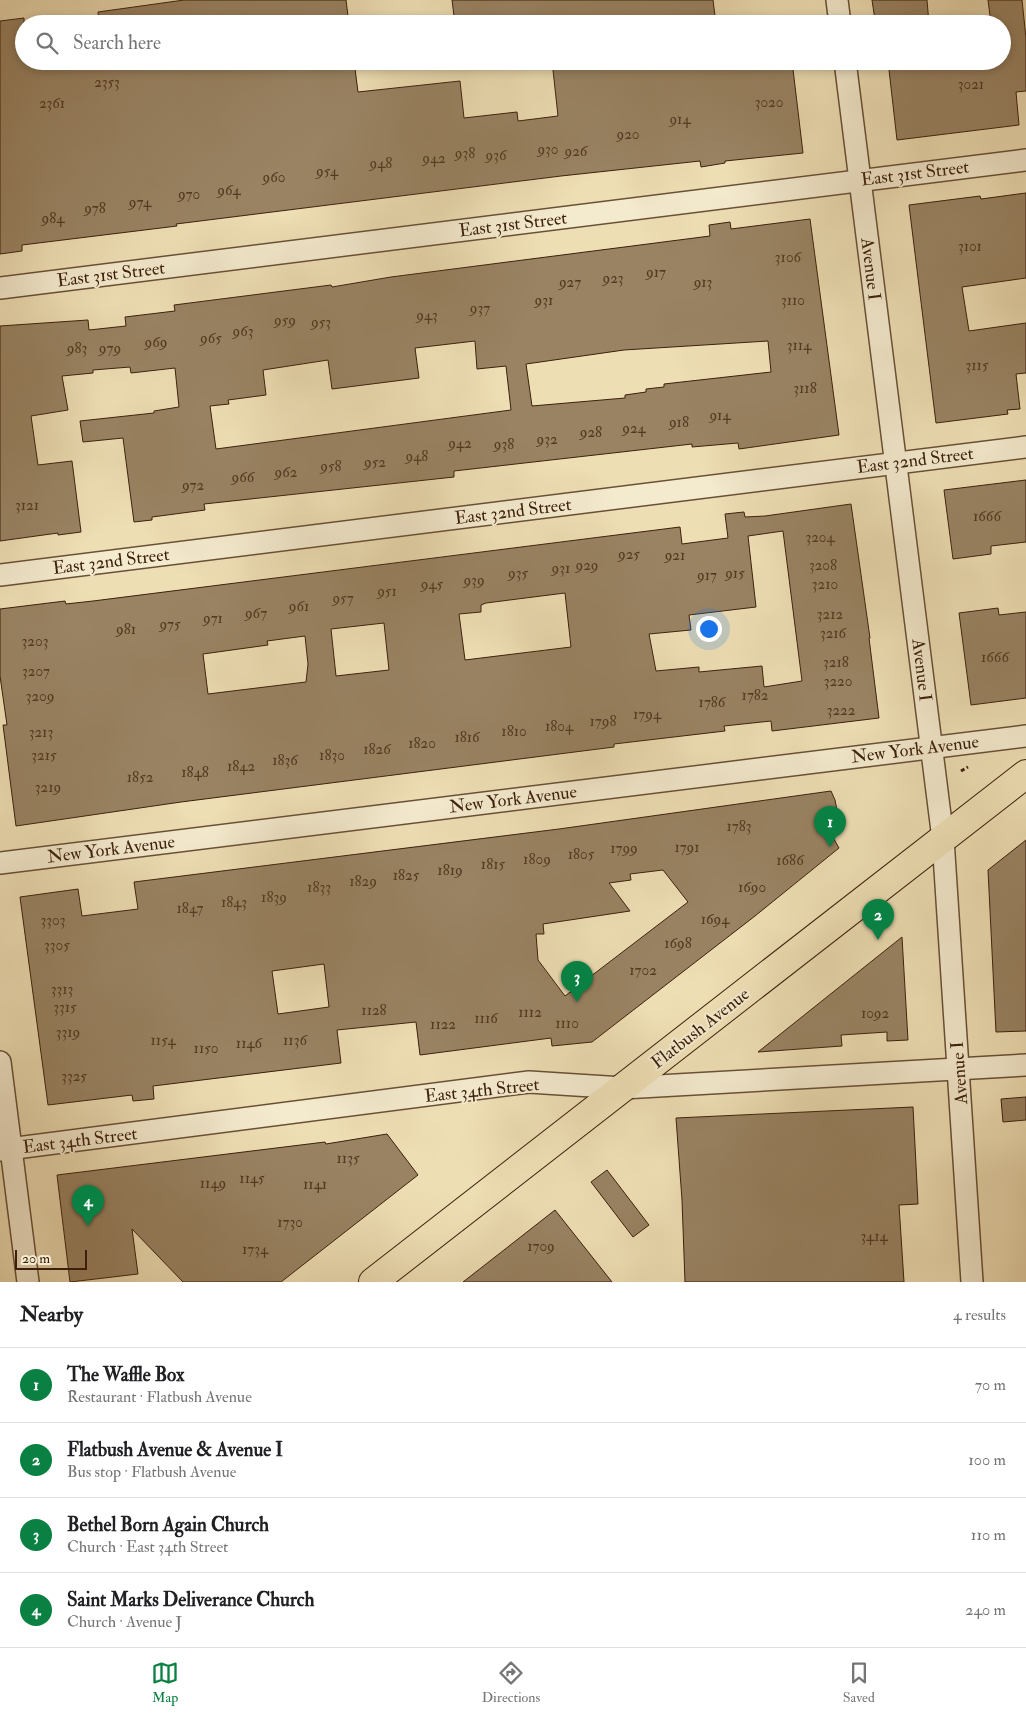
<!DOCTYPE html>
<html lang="en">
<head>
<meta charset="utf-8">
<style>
  body { margin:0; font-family:"IM FELL Double Pica",serif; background:#f2f2f2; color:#202124 }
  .scale { position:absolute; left:15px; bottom:12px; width:72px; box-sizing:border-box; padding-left:5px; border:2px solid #3c200c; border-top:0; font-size:14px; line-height:18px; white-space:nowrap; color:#3c200c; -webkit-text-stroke:4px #f4eace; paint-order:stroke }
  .you { position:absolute; left:708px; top:628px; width:18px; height:18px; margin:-12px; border:4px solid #fff; border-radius:50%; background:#1a73e8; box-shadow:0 0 0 8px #1a73e833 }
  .badge { display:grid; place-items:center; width:32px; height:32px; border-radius:50%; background:#0b8043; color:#fff; font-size:16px; font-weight:700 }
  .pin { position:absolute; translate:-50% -41px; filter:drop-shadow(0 1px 2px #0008) }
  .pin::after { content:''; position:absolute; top:26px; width:18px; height:15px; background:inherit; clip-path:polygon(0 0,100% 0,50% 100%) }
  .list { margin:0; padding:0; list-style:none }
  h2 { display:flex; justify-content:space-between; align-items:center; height:65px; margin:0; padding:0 20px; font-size:21px }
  h2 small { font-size:16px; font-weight:400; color:#757577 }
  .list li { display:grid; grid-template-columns:32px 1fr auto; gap:15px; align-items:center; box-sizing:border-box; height:75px; padding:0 20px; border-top:1px solid #e0e0e0 }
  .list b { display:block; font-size:19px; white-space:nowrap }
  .list p { margin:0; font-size:16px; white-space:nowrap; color:#757577 }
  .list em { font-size:16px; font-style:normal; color:#757577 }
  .icon { flex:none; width:28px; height:28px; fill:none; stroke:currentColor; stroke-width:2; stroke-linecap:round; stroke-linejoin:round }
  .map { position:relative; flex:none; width:1026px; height:1282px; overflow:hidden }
  .search { position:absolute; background:#fff; box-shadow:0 2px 8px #0003; left:15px; right:15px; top:15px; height:55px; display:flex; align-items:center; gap:12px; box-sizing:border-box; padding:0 18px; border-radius:28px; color:#757577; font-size:19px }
  .sheet { height:365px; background:#fff }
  nav { display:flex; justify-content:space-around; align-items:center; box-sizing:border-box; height:70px; border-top:1px solid #e0e0e0; background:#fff; font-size:14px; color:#757577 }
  nav a { display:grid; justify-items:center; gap:2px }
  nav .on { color:#0b8043 }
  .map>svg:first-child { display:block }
  .building { fill:#998363; stroke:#3c200c; fill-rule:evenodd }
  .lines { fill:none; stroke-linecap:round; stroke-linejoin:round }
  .street-casing { stroke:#685036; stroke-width:24 }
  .primary-casing { stroke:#3c200c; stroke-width:30 }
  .path { stroke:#3c200c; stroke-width:3; stroke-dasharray:4 2.5; stroke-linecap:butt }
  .street { stroke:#f4eace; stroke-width:21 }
  .primary { stroke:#eedeb4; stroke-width:28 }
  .labels { text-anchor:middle; stroke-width:4; stroke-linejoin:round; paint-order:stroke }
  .number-label { font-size:15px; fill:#533922 }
  .street-label { font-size:18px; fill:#3c200c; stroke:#f4eace }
</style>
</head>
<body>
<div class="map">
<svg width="1026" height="1282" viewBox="0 0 1026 1282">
  <rect width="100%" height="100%" fill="#eedeb4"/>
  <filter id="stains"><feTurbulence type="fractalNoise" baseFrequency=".004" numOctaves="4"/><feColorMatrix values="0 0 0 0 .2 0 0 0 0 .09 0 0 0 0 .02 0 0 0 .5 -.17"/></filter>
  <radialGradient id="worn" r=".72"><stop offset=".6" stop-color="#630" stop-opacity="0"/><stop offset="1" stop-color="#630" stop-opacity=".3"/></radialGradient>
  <g class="building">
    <path d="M184 0H346L349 24H99L98 12Z"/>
    <path d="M452 0H713L716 24H455Z"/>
    <path d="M872 0H927L929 24H883L882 20H875Z"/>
    <path d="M988 0H1022L1026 38V91L1016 92 1019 125 897 140 888 61H1002V24H991Z"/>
    <path d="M24 18V61H354L358 92 460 81 464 118 517 112 518 121 558 116 552 61H792L803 153 725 161V163L701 167 700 161 561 176 176 224 177 226 22 245V251L0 254V21Z"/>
    <path d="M1026 193V278L962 287 969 331 1026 323V373L1016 374 1020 409 1007 410 1008 414 936 423 909 205 980 196 981 199Z"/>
    <path d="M810 219 839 435 739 449 738 443 692 447V444L454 471V477L204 504 205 510 152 517V520L134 522 123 438 83 442 80 421 154 413V411L179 407 175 368 131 373 130 367 93 370V373L62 376 68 410 31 416 38 465 72 461 81 532 58 535V533L0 541V326L88 320 89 330 126 326 125 317 175 311 174 305 331 285 332 287 391 277 710 236 709 225 730 222 731 229ZM475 341 477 369 506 366 511 410 216 449 210 406 229 404 228 400 266 395 263 370 328 360 332 389 419 378 415 348ZM768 341 771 372 664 384V387L646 389V392L625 395V398L532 406 526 364 624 350Z"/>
    <path d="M1026 480V542L991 546V554L953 559 944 490Z"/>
    <path d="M851 504 870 638H869L879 718 772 731 771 721 724 726 725 731 614 744V747L181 802 16 826 3 725H7L0 676V609L65 601 66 604 93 601 680 527 682 544 728 538 725 514 744 512 745 517 765 516ZM783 531 802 681 764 687 762 666 699 672V667L656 671 649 634 691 630 689 615 756 607 748 536ZM565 593 571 647 465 660 459 614 481 612V605L486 603ZM384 623 389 670 336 676 331 629ZM305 636 308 664 306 682 208 694 203 654 268 645 267 641Z"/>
    <path d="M998 608 999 615 1026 612V698L971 705 959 613Z"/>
    <path d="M831 791 835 800 837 810 822 818 839 848 755 916 592 1042 552 1046 551 1038 420 1055 416 1022 337 1030 341 1063 153 1086 154 1099 133 1101 132 1095 48 1105 20 897 78 889 82 916 138 909 134 882 559 829ZM663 870 688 902 565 996 538 960 536 934H544L543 924 630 911 609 883 631 880 630 874ZM324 964 329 1007 278 1014 272 971Z"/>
    <path d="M1026 840V1031L996 1032 988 870Z"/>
    <path d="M902 937 908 1040 887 1041V1032L841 1035 842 1046 758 1052Z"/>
    <path d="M1026 1097V1120L1003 1122 1001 1099Z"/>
    <path d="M913 1107 918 1204 899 1205 904 1282H685L682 1200 676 1118Z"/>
    <path d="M387 1134 418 1175 281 1282H183L132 1229 138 1274 70 1282 57 1175 325 1142 326 1144Z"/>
    <path d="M607 1170 649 1225 633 1237 591 1182Z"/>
    <path d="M555 1210 612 1282H463L504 1250Z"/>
  </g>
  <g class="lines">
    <defs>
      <g id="street">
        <path d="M837 0 840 24"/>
        <path d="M845 61 943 839 972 1282"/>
        <path d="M0 288 1026 160"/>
        <path d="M0 575 1026 447"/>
        <path d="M0 863 1026 736"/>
        <path d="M0 1062 28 1282"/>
        <path d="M0 1150 529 1082 623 1088 1026 1065"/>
      </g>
      <path id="primary" d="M373 1282 1026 774"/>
    </defs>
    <use href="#street" class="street-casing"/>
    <use href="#primary" class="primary-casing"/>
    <path class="path" d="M961 771 968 767"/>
    <use href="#street" class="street"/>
    <use href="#primary" class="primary"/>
  </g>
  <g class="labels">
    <g class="number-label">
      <text x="107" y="87">2353</text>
      <text x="971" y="89">3021</text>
      <text x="769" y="107">3020</text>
      <text x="52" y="108">2361</text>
      <text x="680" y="124">914</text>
      <text x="628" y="139">920</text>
      <text x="548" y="154">930</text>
      <text x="576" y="156">926</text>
      <text x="465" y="158">938</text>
      <text x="496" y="160">936</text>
      <text x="434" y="163">942</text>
      <text x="381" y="168">948</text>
      <text x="327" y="176">954</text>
      <text x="274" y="182">960</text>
      <text x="229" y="195">964</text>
      <text x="189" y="199">970</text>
      <text x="140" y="207">974</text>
      <text x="95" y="213">978</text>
      <text x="53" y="223">984</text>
      <text x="970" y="251">3101</text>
      <text x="788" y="262">3106</text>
      <text x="656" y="277">917</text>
      <text x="613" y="283">923</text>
      <text x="570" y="287">927</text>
      <text x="703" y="287">913</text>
      <text x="544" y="305">931</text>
      <text x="793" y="305">3110</text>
      <text x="480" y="313">937</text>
      <text x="427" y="320">943</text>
      <text x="285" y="325">959</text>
      <text x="321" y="327">953</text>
      <text x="243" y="336">963</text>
      <text x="211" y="343">965</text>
      <text x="156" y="347">969</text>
      <text x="799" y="350">3114</text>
      <text x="77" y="353">983</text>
      <text x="110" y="353">979</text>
      <text x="977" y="370">3115</text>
      <text x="805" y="393">3118</text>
      <text x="720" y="420">914</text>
      <text x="679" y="427">918</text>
      <text x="634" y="433">924</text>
      <text x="591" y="437">928</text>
      <text x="547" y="444">932</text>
      <text x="460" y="448">942</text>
      <text x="504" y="449">938</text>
      <text x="417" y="461">948</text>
      <text x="375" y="467">952</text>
      <text x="331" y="471">958</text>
      <text x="286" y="477">962</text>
      <text x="243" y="482">966</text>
      <text x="193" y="490">972</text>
      <text x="27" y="510">3121</text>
      <text x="987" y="521">1666</text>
      <text x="820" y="542">3204</text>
      <text x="629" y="559">925</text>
      <text x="675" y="560">921</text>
      <text x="587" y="570">929</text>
      <text x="823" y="570">3208</text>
      <text x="561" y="573">931</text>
      <text x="518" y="578">935</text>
      <text x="735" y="578">915</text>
      <text x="707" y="580">917</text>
      <text x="474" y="585">939</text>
      <text x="432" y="589">945</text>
      <text x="825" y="589">3210</text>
      <text x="387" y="596">951</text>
      <text x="343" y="603">957</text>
      <text x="299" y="611">961</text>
      <text x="256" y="618">967</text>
      <text x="830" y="619">3212</text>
      <text x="213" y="623">971</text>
      <text x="170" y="629">975</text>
      <text x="126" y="634">981</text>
      <text x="833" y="638">3216</text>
      <text x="35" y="646">3203</text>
      <text x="995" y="662">1666</text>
      <text x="836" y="667">3218</text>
      <text x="36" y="676">3207</text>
      <text x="838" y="686">3220</text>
      <text x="755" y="700">1782</text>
      <text x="40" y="701">3209</text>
      <text x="712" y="707">1786</text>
      <text x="841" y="715">3222</text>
      <text x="647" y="719">1794</text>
      <text x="603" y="726">1798</text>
      <text x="559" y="731">1804</text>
      <text x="514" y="736">1810</text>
      <text x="41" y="737">3213</text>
      <text x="467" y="742">1816</text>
      <text x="422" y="748">1820</text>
      <text x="377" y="754">1826</text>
      <text x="44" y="760">3215</text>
      <text x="332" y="760">1830</text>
      <text x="285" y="765">1836</text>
      <text x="241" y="771">1842</text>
      <text x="195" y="777">1848</text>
      <text x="140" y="782">1852</text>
      <text x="48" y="792">3219</text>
      <text x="739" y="831">1783</text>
      <text x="687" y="852">1791</text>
      <text x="624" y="853">1799</text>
      <text x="581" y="859">1805</text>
      <text x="537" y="864">1809</text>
      <text x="790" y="865">1686</text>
      <text x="493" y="869">1815</text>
      <text x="450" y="875">1819</text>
      <text x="406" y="880">1825</text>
      <text x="363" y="886">1829</text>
      <text x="319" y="892">1833</text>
      <text x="752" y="892">1690</text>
      <text x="274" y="902">1839</text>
      <text x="234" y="907">1843</text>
      <text x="190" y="913">1847</text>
      <text x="715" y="924">1694</text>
      <text x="53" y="925">3303</text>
      <text x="678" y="948">1698</text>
      <text x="57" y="950">3305</text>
      <text x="643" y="975">1702</text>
      <text x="62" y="994">3313</text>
      <text x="65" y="1012">3315</text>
      <text x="374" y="1015">1128</text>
      <text x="530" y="1017">1112</text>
      <text x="875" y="1018">1092</text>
      <text x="486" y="1023">1116</text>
      <text x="567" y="1028">1110</text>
      <text x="443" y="1029">1122</text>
      <text x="68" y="1037">3319</text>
      <text x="163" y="1045">1154</text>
      <text x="295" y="1045">1136</text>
      <text x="249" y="1048">1146</text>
      <text x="206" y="1053">1150</text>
      <text x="74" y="1081">3325</text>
      <text x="348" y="1163">1135</text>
      <text x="252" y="1183">1145</text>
      <text x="213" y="1188">1149</text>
      <text x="315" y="1189">1141</text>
      <text x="290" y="1227">1730</text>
      <text x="874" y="1241">3414</text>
      <text x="541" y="1251">1709</text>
      <text x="255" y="1254">1734</text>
    </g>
    <g class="street-label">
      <text transform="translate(915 173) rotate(-7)" y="6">East 31st Street</text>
      <text transform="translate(513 224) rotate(-7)" y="6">East 31st Street</text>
      <text transform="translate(871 269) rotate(83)" y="6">Avenue I</text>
      <text transform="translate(111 274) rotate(-7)" y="6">East 31st Street</text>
      <text transform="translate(915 460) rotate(-7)" y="6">East 32nd Street</text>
      <text transform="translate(513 511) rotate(-7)" y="6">East 32nd Street</text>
      <text transform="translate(111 561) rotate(-7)" y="6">East 32nd Street</text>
      <text transform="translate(922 670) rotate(83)" y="6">Avenue I</text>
      <text transform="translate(915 749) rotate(-7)" y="6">New York Avenue</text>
      <text transform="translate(513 799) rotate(-7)" y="6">New York Avenue</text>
      <text transform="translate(111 849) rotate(-7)" y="6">New York Avenue</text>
      <text transform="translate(700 1028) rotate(-38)" y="6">Flatbush Avenue</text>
      <text transform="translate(959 1073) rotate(-94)" y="6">Avenue I</text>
      <text transform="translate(482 1090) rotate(-6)" y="6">East 34th Street</text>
      <text transform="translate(80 1140) rotate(-7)" y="6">East 34th Street</text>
    </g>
  </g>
  <rect width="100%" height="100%" filter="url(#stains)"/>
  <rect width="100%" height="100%" fill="url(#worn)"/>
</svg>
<div class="scale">20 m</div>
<div class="you"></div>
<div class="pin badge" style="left:830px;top:847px">1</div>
<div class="pin badge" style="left:878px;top:940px">2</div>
<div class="pin badge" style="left:577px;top:1002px">3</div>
<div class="pin badge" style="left:88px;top:1226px">4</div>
<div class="search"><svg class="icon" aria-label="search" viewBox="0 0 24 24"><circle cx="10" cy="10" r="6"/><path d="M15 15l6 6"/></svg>Search here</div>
</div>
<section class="sheet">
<h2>Nearby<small>4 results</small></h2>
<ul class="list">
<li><span class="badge">1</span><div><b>The Waffle Box</b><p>Restaurant · Flatbush Avenue</p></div><em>70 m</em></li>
<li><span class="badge">2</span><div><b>Flatbush Avenue &amp; Avenue I</b><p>Bus stop · Flatbush Avenue</p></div><em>100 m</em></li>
<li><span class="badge">3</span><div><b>Bethel Born Again Church</b><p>Church · East 34th Street</p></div><em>110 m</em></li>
<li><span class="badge">4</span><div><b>Saint Marks Deliverance Church</b><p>Church · Avenue J</p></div><em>240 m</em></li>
</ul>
</section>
<nav>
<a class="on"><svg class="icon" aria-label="map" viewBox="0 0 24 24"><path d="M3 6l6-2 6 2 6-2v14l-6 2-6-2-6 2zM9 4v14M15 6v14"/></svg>Map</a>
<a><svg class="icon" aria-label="directions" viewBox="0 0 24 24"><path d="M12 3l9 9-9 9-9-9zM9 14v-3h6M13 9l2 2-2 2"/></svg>Directions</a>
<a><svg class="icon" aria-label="saved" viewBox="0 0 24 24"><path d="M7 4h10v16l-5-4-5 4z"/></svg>Saved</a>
</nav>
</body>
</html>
